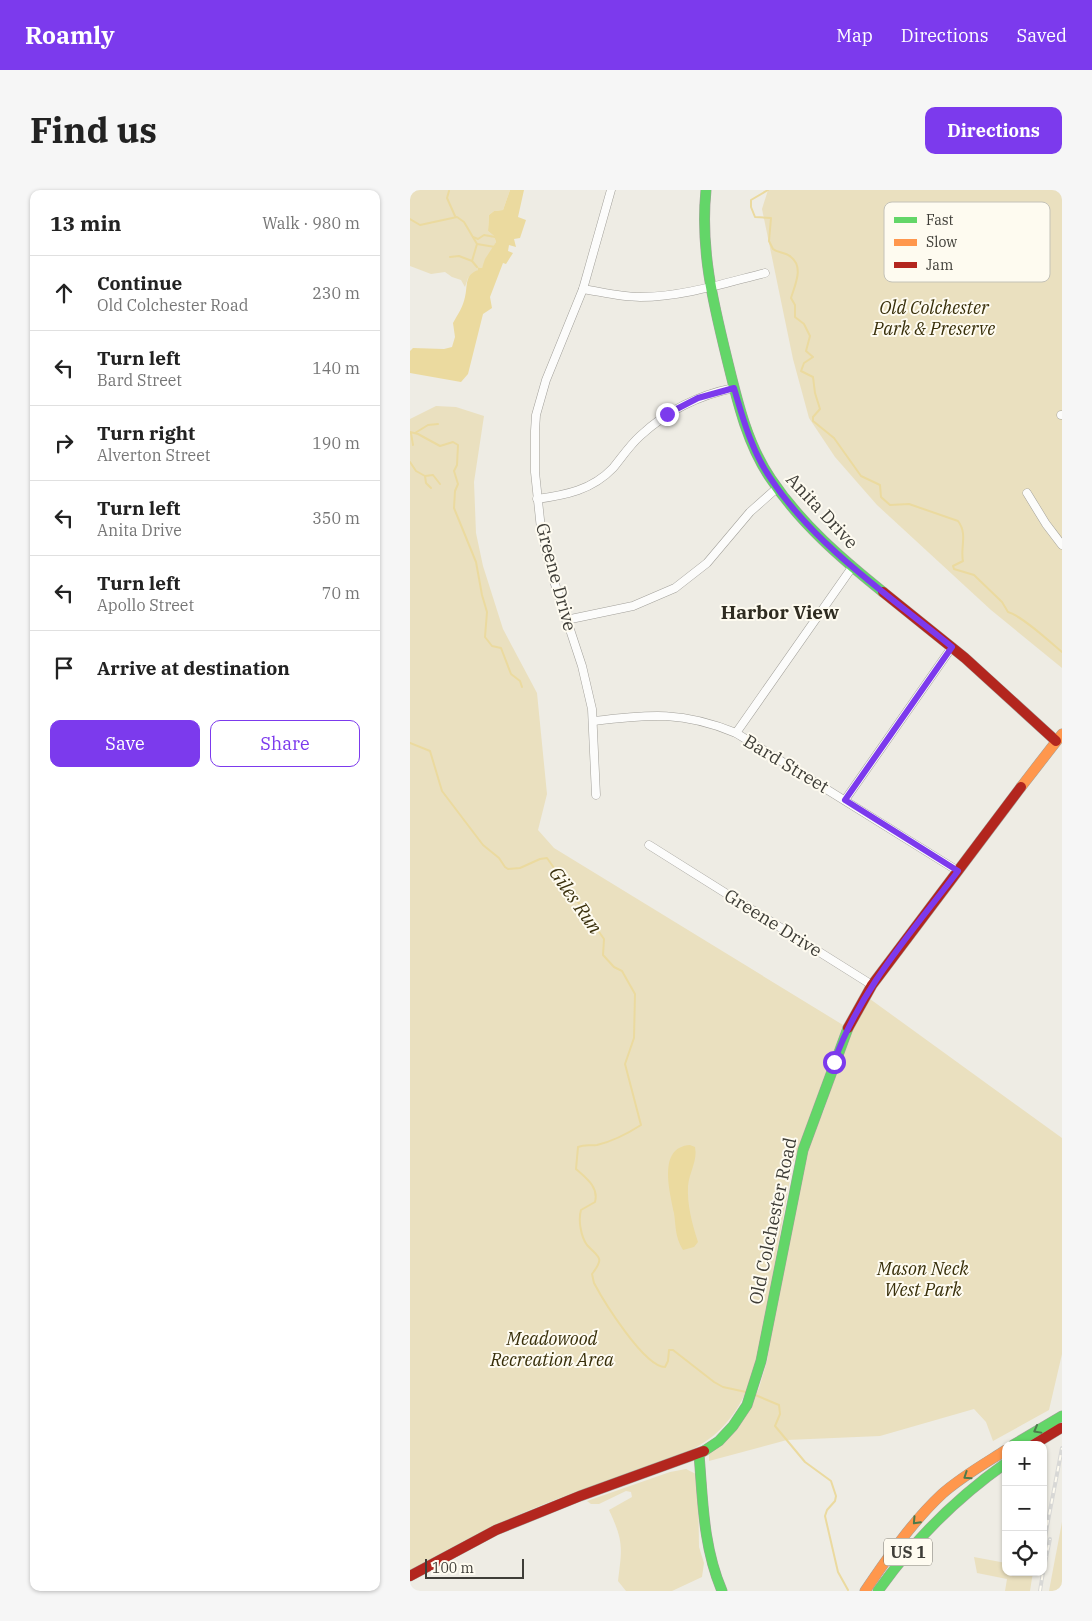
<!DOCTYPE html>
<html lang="en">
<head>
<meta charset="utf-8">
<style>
  body { margin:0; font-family:"IBM Plex Serif",serif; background:#f6f6f6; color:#222 }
  .controls { position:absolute; right:15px; bottom:15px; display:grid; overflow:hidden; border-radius:10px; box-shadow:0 1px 4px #0004 }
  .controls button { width:45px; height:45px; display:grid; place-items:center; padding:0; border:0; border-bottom:1px solid #e0e0e0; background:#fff; color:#222; font:25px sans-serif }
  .scale { position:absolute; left:15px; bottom:12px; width:99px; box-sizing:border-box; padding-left:5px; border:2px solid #3e3d37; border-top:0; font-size:14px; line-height:18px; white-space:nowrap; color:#3e3d37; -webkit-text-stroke:4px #fefbf0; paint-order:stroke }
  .stop { position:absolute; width:15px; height:15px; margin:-11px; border:4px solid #7c3aed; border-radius:50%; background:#fff }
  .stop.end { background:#7c3aed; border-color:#fff; box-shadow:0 1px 5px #0008 }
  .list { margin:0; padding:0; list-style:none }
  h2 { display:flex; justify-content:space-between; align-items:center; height:65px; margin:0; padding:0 20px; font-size:21px }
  h2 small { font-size:16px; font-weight:400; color:#767676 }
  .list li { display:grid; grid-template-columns:32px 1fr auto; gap:15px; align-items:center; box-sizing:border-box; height:75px; padding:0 20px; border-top:1px solid #e0e0e0 }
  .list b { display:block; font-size:19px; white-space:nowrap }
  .list p { margin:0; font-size:16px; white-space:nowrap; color:#767676 }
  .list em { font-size:16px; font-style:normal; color:#767676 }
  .actions { display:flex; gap:10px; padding:15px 20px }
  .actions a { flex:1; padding:11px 0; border:1px solid #7c3aed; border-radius:10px; text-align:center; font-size:18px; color:#7c3aed }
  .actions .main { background:#7c3aed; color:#fff }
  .icon { flex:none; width:28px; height:28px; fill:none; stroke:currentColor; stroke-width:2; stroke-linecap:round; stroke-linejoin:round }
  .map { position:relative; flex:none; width:652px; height:1401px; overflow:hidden; border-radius:10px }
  header { display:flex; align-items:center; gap:30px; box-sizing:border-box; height:70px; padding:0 25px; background:#7c3aed; color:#fff }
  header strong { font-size:24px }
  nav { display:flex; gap:28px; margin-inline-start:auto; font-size:18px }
  .intro { display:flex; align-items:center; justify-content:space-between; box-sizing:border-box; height:120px; padding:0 30px }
  h1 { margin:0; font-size:35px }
  .button { padding:12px 22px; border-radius:10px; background:#7c3aed; color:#fff; font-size:18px; font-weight:700 }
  main { display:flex; gap:30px; padding:0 30px }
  aside { flex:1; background:#fff; border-radius:10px; box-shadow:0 1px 4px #0004 }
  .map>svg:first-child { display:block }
  .green { fill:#eae0bf }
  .water { fill:#ebda9f }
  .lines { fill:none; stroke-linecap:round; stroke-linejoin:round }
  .stream { stroke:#ebda9f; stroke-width:2 }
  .street-casing { stroke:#a2a09a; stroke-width:9 }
  .fast-casing { stroke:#a2a09a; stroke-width:11 }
  .slow-casing { stroke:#a2a09a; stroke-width:11 }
  .jam-casing { stroke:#a2a09a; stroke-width:11 }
  .street { stroke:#fcfcfb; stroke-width:8 }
  .fast { stroke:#63d668; stroke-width:10 }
  .slow { stroke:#ff974d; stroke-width:10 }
  .jam { stroke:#b3261e; stroke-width:10 }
  .rail-casing { stroke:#d8d8d6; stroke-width:4 }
  .rail { stroke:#fefbf0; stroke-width:2; stroke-dasharray:5.5; stroke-linecap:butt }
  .oneway { stroke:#4d7a4b }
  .route { stroke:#7c3aed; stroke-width:6 }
  .labels { text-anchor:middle; stroke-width:4; stroke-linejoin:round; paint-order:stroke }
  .shield { fill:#fefbf0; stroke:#78766e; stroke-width:1 }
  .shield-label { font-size:16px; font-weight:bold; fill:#3e3d37 }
  .park-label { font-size:18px; font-style:italic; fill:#372e09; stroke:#fefbf0 }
  .street-label { font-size:18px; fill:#3e3d37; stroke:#fefbf0 }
  .neighbourhood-label { font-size:19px; font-weight:bold; fill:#2f2c21; stroke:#fefbf0 }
  .water-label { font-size:19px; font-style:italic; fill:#3a300c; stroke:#fefbf0 }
  .key { fill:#fefbf0; stroke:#c4c2b8; stroke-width:1 }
  .key-label { font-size:14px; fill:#3e3d37 }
</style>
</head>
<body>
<header>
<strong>Roamly</strong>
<nav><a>Map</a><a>Directions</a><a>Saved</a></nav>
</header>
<div class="intro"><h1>Find us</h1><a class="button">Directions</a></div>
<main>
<aside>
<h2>13 min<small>Walk · 980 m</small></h2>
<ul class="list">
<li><svg class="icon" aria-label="ahead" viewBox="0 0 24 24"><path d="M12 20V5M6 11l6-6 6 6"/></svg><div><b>Continue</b><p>Old Colchester Road</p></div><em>230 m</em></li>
<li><svg class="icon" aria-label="left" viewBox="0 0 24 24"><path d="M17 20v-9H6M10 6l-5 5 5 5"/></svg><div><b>Turn left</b><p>Bard Street</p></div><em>140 m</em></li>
<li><svg class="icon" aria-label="right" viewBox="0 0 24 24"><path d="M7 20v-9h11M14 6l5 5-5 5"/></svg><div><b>Turn right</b><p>Alverton Street</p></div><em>190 m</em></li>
<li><svg class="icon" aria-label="left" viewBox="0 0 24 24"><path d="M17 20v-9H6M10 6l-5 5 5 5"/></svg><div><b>Turn left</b><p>Anita Drive</p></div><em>350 m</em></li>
<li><svg class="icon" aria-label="left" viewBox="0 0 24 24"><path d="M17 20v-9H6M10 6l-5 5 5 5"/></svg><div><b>Turn left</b><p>Apollo Street</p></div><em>70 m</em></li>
<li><svg class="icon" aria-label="arrive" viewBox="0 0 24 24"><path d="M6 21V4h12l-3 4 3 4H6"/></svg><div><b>Arrive at destination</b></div></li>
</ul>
<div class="actions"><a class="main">Save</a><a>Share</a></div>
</aside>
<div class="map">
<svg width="652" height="1401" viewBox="0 0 652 1401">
  <rect width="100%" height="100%" fill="#eeece4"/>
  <g class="green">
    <path d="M0 0H100L93 20 84 21 79 25 78 41 84 46 86 52 72 78 67 77 68 80 58 88 55 97 51 90 42 87 35 82 21 84 0 76Z"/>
    <path d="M358 0H652V478L581 420 467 315 425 267 399 228 383 169 352 19Z"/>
    <path d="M26 216 46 217 74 226 64 292 66 343 73 376 93 439 127 503 137 604 128 640 144 658 433 835 383 973 347 1172C338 1201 327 1226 303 1246 268 1274 206 1287 164 1303 107 1323 52 1350 0 1381V229Z"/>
    <path d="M460 809 652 948V1164L639 1220 583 1251 576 1232 564 1219 470 1246 377 1250 299 1271V1264L308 1256 341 1214 349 1198 357 1171 364 1120 399 953 414 920 427 877 441 841Z"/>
    <path d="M276 1279 288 1285 289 1357 294 1373 292 1387 262 1401H216L208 1391C212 1358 214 1352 199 1320L222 1307 221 1302 216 1301 189 1314H181L177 1311 260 1282Z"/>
    <path d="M652 1332V1401H639Z"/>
    <path d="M564 1367 596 1373V1382H623L620 1401H595L597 1389 567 1383Z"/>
  </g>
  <g class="water">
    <path d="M100 0H114L108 27 116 30 110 48 104 49 106 57 99 55 98 61 103 63 96 74 93 73 80 107 82 118 73 124 58 184 51 192 0 183V161L3 158 34 159 42 157 45 147 43 133C48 124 53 117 55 107 58 96 54 85 68 80L67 77 72 78 75 69 86 52 84 46 78 41 79 25 84 21 93 20Z"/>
    <path d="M280 955 285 957C288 970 279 983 278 996 277 1015 282 1033 288 1052L284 1057 273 1060C265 1047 266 1037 264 1023 260 1002 247 957 280 955Z"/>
  </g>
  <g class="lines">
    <g class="stream">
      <path d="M358 0 341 10V17L345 27 361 28 359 51 363 59C368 63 376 62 381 67 394 77 385 95 381 108L385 115V127L394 134 400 146 396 161 403 167 394 173 391 181 403 187 405 203 410 219 403 227V231L424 248 451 286 470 295 471 307 480 315 499 314 548 331C558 344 550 358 553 371L543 376 544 379 564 385 592 412 598 422C612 426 638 450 652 462"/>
      <path d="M39 1 37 8 45 26"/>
      <path d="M0 29 10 35 47 27 54 32 67 54 85 57"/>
      <path d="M63 47 68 49 74 45 85 47"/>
      <path d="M40 67 49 66 62 71"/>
      <path d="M67 77 62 71 67 54"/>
      <path d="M0 242 8 244 30 256 43 252 48 255 47 275 44 281 48 294 45 301 44 318 66 372 72 405 77 422 75 447 82 456 91 458 101 484 110 491 112 497"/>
      <path d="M1 243 3 255"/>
      <path d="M5 243 18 235 28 234"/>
      <path d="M0 272 6 281 15 286 16 293 21 298"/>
      <path d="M15 286 23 285 30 294"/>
      <path d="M0 553 20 561 32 601 73 655 89 668 95 677 98 679 110 678 130 669 137 668 194 749 193 765 204 777 212 781 225 804 224 848 215 874 231 935C217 944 204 951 187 955 180 956 175 954 168 957L166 979C176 988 189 997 185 1012L171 1020C168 1030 171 1047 177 1055 189 1068 195 1067 182 1084L184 1093C193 1110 234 1177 255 1177L258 1171 259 1160H263L304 1192 313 1197 336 1202"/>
      <path d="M343 1204 369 1215 370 1224 365 1236 395 1272 421 1291 426 1306 425 1311 417 1320 415 1326 428 1382 438 1400"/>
    </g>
    <defs>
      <g id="street">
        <path d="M173 99C192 102 211 107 230 107 272 107 315 93 355 83"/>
        <path d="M651 225H652"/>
        <path d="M617 303 636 334 652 355"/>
        <path d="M127 309C156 305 182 300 203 278 212 267 220 255 230 246 257 221 288 205 324 198"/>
        <path d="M156 430 223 416 265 398 297 373 340 322 367 298"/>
        <path d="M184 531C240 524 273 521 326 543L548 681"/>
        <path d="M326 543 443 376"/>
        <path d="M186 605 182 519 172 476 143 388 131 339 125 282V241L126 225 136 190 173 99 201 0"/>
        <path d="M435 610 542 457"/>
        <path d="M239 655 462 795"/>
      </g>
      <g id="fast">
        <path d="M296 0C290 59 303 112 317 169 327 210 337 254 361 289 391 334 432 369 473 402"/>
        <path d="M603 1255 652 1226"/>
        <path d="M294 1261 309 1251 323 1236 337 1215 351 1171 393 960 438 838"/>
        <path d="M289 1264C293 1312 293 1356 312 1401"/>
        <path d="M468 1401C504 1350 545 1309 596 1273"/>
      </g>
      <g id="slow">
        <path d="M611 597 652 544"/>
        <path d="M455 1401C478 1367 502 1332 532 1304 551 1287 574 1274 596 1260"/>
      </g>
      <g id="jam">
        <path d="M473 402 555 468 646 551"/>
        <path d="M438 838 462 795 611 597"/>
        <path d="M623 1255 651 1238"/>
        <path d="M0 1386 86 1340 170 1306 294 1261"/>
      </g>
    </defs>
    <use href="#street" class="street-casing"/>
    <use href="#fast" class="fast-casing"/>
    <use href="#slow" class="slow-casing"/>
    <use href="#jam" class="jam-casing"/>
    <use href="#street" class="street"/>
    <use href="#fast" class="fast"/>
    <use href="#slow" class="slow"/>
    <use href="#jam" class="jam"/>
    <defs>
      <g id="rail">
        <path d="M633 1357 652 1258"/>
        <path d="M633 1382 640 1349"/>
        <path d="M630 1401 633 1382"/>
      </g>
    </defs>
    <use href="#rail" class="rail-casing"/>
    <use href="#rail" class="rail"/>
  </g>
  <defs><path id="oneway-chevron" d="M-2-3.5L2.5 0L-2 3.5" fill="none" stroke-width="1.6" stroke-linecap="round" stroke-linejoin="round" transform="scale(1.25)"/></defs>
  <g class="oneway">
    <use href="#oneway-chevron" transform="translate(627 1240) rotate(151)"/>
    <use href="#oneway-chevron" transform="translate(557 1286) rotate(146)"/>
    <use href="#oneway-chevron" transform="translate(506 1331) rotate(133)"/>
  </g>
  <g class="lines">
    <path class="route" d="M257 224 288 208 324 198C333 229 342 262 361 289 405 356 481 407 542 457L435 610 548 681C502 742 450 799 424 872"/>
  </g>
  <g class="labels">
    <rect class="shield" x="474" y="1348.5" width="48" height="27" rx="4"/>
    <g class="shield-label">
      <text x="498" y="1368">US 1</text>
    </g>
    <g class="park-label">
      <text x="524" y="124">Old Colchester<tspan x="524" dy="21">Park &amp; Preserve</tspan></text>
      <text x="513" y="1085">Mason Neck<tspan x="513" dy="21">West Park</tspan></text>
      <text x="142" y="1155">Meadowood<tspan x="142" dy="21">Recreation Area</tspan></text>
    </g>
    <g class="street-label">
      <text transform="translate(412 321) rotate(47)" y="6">Anita Drive</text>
      <text transform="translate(146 387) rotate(75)" y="6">Greene Drive</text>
      <text transform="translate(376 574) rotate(31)" y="6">Bard Street</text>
      <text transform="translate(363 733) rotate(32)" y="6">Greene Drive</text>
      <text transform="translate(363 1031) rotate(-78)" y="6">Old Colchester Road</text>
    </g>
    <g class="neighbourhood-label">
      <text x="370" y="429">Harbor View</text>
    </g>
    <g class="water-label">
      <text transform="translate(166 710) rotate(55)" y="7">Giles Run</text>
    </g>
  </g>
  <rect x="474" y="12" width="166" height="80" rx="8" class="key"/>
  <rect x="484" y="27" width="23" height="6" fill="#63d668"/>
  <rect x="484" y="49" width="23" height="7" fill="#ff974d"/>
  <rect x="484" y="72" width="23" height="6" fill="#b3261e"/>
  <g class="key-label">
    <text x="516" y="35">Fast</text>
    <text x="516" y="57">Slow</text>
    <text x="516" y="80">Jam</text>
  </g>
</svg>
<div class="controls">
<button>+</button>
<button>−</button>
<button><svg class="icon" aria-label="locate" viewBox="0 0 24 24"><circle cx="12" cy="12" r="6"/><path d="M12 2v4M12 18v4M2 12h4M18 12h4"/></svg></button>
</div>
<div class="scale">100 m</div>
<div class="stop" style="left:424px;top:872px"></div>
<div class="stop end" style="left:257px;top:224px"></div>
</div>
</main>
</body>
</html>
